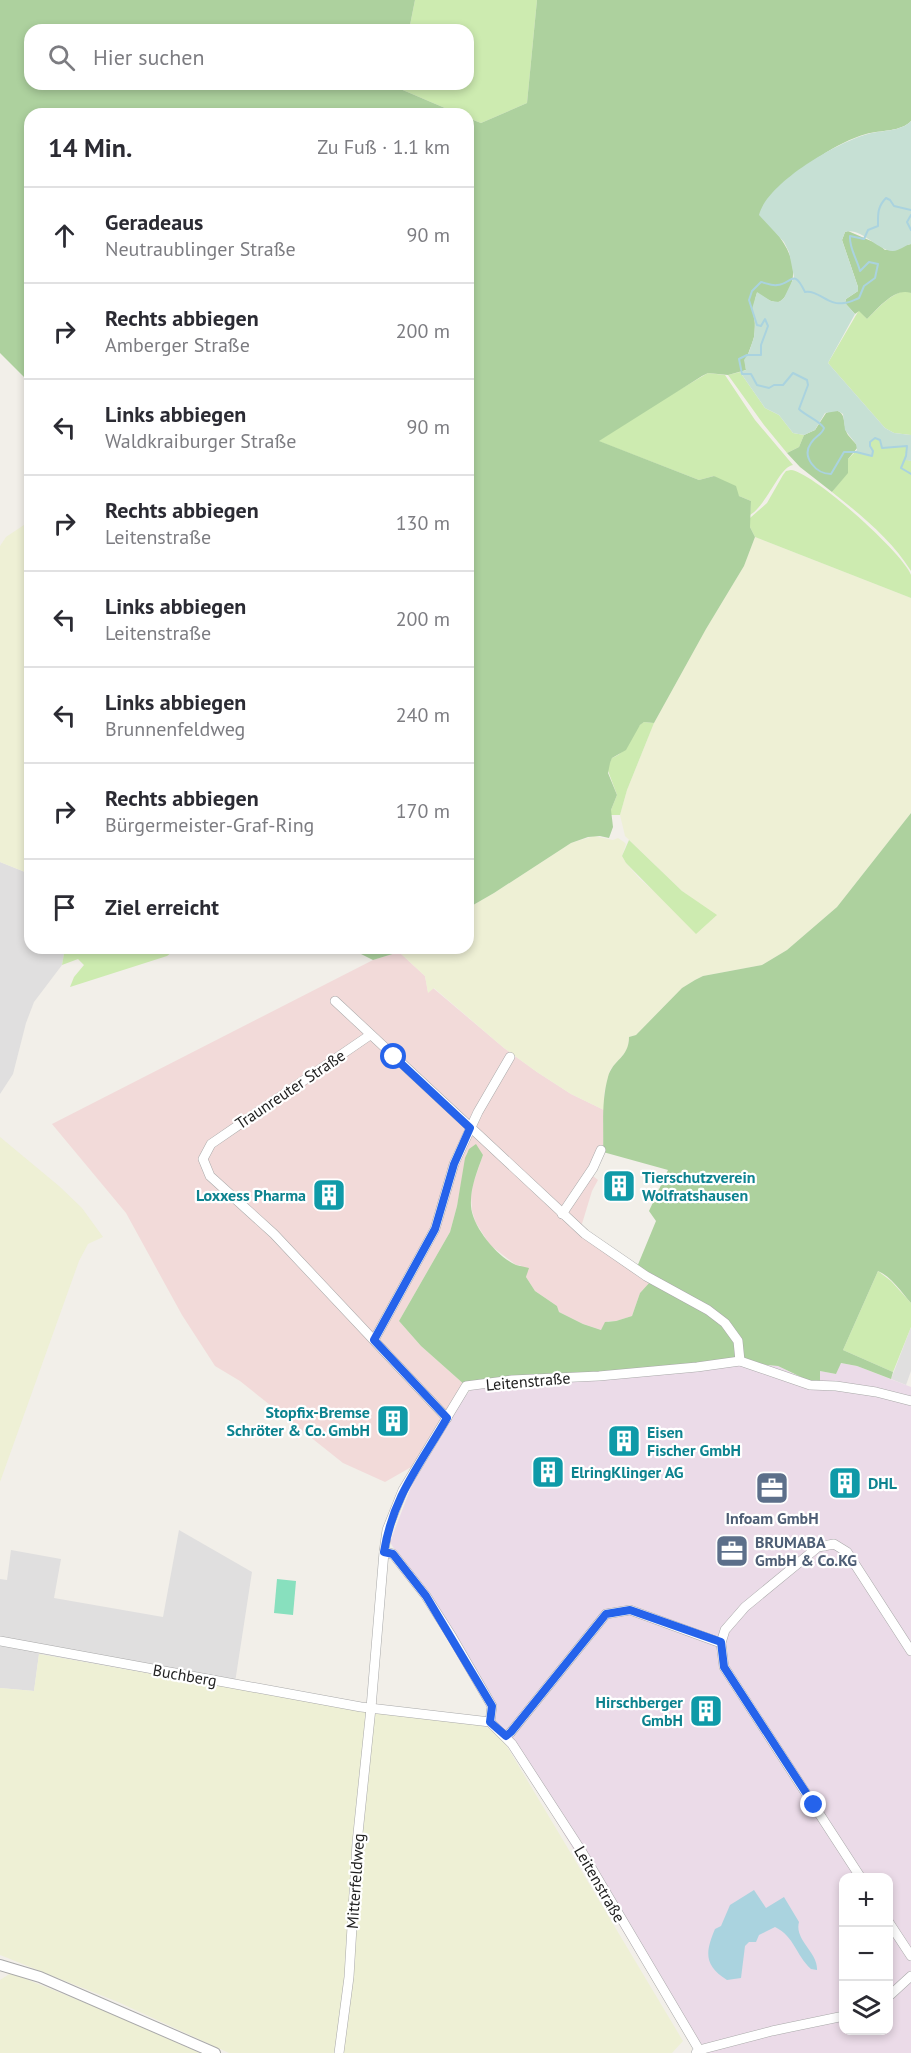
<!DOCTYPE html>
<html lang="de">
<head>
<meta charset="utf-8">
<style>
  body { margin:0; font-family:"PT Sans",sans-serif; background:#f7f7f7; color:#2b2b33 }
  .controls { position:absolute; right:18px; bottom:18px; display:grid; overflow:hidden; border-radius:12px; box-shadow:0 3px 9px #0003 }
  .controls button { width:54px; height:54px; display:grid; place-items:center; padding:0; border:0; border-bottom:2px solid #e1e1e2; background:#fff; color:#2b2b33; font:30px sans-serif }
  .stop { position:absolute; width:18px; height:18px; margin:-14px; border:4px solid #2563eb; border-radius:50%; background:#fff }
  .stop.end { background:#2563eb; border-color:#fff; box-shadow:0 2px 6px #0008 }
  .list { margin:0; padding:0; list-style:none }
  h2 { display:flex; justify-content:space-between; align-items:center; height:78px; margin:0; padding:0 24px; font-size:26px }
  h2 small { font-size:20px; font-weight:400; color:#7c7c81 }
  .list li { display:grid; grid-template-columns:39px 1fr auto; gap:18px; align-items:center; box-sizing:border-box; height:96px; padding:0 24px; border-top:2px solid #e1e1e2 }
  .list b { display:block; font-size:22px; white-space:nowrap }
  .list p { margin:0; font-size:20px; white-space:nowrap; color:#7c7c81 }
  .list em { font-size:20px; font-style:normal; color:#7c7c81 }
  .icon { flex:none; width:33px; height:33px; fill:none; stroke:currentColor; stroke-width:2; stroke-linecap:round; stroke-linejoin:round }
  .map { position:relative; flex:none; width:911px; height:2053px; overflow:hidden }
  .search { position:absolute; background:#fff; box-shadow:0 3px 9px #0003; left:24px; top:24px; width:450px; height:66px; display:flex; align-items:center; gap:15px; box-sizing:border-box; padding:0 21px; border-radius:18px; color:#7c7c81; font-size:22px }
  .panel { position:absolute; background:#fff; box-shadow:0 3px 9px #0003; left:24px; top:108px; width:450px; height:846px; border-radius:18px }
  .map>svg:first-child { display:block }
  .residential { fill:#e0dfdf }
  .commercial { fill:#f2dad9 }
  .industrial { fill:#ebdbe8; fill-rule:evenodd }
  .farmland { fill:#eef0d5 }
  .grass { fill:#cdebb0 }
  .forest { fill:#add19e }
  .wetland { fill:#c6e0d4 }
  .pitch { fill:#88e0be }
  .water { fill:#aad3df }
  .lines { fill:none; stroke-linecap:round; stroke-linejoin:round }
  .stream { stroke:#aad3df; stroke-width:2 }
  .minor-casing { stroke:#a9a9a9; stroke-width:10 }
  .tertiary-casing { stroke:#a9a9a9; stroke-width:12 }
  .minor { stroke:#fff; stroke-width:9 }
  .tertiary { stroke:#fff; stroke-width:10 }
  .route { stroke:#2563eb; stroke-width:8 }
  .labels { text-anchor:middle; stroke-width:4.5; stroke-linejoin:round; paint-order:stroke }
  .street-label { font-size:16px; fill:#222; stroke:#fff }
  .culture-label { font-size:16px; font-weight:bold; fill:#0d838f; stroke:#fff; text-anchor:start }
  .service-label { font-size:16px; font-weight:bold; fill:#4e5e75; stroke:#fff }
</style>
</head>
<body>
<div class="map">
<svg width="911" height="2053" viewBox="0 0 911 2053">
  <rect width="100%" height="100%" fill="#f2efe9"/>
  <g class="residential">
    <path d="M0 862 30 874V948H65L62 965 34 1002 26 1023 13 1074 0 1094Z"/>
    <path d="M911 1327V1371L906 1385 891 1379Z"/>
    <path d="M179 1530 252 1572 234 1689 39 1654 34 1691 0 1688V1579L7 1580 11 1550 61 1559 54 1598 163 1617Z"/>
  </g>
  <path class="commercial" d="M399 952 425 976 428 992 433 988 504 1048 537 1072 571 1094 604 1110 603 1152 593 1176 598 1180 592 1191 581 1227 650 1282 640 1293 632 1316 616 1321H608L601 1330 583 1324 559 1312 557 1306 535 1291 526 1277 527 1274 520 1265H516L490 1245 476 1223 472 1211 471 1196 473 1184 483 1155 467 1152 457 1206 450 1232 399 1321 421 1346 466 1386 420 1462 385 1482 343 1463 240 1381 215 1366 182 1315 126 1213 52 1124 373 960Z"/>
  <path class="industrial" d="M840 1363 857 1366 911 1387V2053H697L494 1719 390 1542 431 1435 475 1385 757 1364 778 1366 796 1375 793 1377 820 1386V1371L836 1374ZM844 1878H888V2030H844Z"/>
  <g class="farmland">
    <path d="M30 521V874L0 862V546L6 537Z"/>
    <path d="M755 537 911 598V813L837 907 787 950 762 965 703 976 695 980 682 988 636 1035 629 1037 628 1049 610 1070 604 1094V1110L571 1094 537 1072 504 1048 434 988 428 993 425 976 399 952 405 948H468V908L494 893 571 843 594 836 613 840 618 838 624 842 626 844 622 856 626 863 639 878 666 902 696 933 716 916 682 891 625 836 620 815 627 790 654 723 706 629 744 566Z"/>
    <path d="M0 1137 59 1186 82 1208 103 1237 88 1244 79 1261 0 1482Z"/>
    <path d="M39 1654 362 1711 473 1723 488 1728 502 1738 683 2041 672 2053H229L118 2002 0 1955V1688L34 1691Z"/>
    <path d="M11 1973 98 2008 200 2053H0V1980Z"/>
  </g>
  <g class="grass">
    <path d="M415 0H537L527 103 481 123 468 118V114H459L398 88 399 84H468V30H409Z"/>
    <path d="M907 291 911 293V435L894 433 885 428 828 363 859 310 867 319C878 309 891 292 907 291Z"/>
    <path d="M740 372 765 408 779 415 793 433 804 435 799 447 787 453 764 425 728 375Z"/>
    <path d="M708 373 725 375 755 420 793 465C779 467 768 504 750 515L751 501 739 496 714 476 699 480 598 441 667 397Z"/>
    <path d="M875 438 880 440 882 448 907 446 905 459 911 461V571C891 539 861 515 832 492L847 473 848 459 855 452 870 456V442Z"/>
    <path d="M791 470C813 472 904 554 911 575 911 581 911 592 911 598L755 537 750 527V518L767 503 783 475 786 471Z"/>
    <path d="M644 722 654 723 627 790 620 815H611V810L617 795 607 768 612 758C634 749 630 730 644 722Z"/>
    <path d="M629 840 682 891 717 915 696 934 626 863 622 856Z"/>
    <path d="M65 948H177L167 956 70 987 74 977 84 965 78 959 62 965Z"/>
    <path d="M878 1271 891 1281 911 1303V1327L893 1372 843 1350Z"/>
  </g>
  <g class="forest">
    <path d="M0 0H415L409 30H30V84H399L398 88 459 114H30V383L0 353Z"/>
    <path d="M537 0H911V121C901 132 880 130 866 134 835 143 807 165 781 185L775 231C789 248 800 270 788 292 786 295 783 301 778 302 771 303 763 296 757 293 751 310 757 321 754 337 751 349 744 359 746 370L728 375 708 373 702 376 599 441 699 480 714 476 736 486 739 496 751 501 750 527 755 537 744 566 706 629 654 723 644 722 640 725 626 750 612 758 610 763 608 773 617 795 611 810 613 827 609 838 600 836 588 837 571 843 494 893 468 908V118L481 123 527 103Z"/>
    <path d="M848 231 878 244 885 250 911 244V293C894 287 878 309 867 319L859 311 855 314 845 303 846 299 858 291V287L842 240 845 232Z"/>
    <path d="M833 410C848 411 842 425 848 435 851 439 855 442 858 447L848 459V473L832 492 800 467 787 453 799 447 804 435 815 430 826 413Z"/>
    <path d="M911 813V1303C902 1293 891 1276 878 1271L843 1350 893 1372 891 1379 857 1366 841 1363 836 1374 820 1371V1386L778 1366 757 1364 466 1386 421 1346 399 1321 450 1232 457 1206 465 1158 469 1149 476 1144 483 1155C477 1172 470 1188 471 1206 472 1226 497 1257 516 1265 520 1266 525 1267 529 1268L526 1277 535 1291 557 1306 559 1312 583 1324 601 1330 605 1322 616 1321 632 1316 640 1293 650 1282 637 1267 656 1221 649 1211 668 1170 603 1152C604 1127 601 1102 608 1077 613 1059 629 1058 629 1037L636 1035 682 988 695 980 703 976 762 965 787 950 837 907Z"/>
    <path d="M349 948H405L399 952 373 960Z"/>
  </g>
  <path class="wetland" d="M911 121V244C905 245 899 251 893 251 879 252 861 227 845 232L842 240 858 287V291L846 299 845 303 855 314 828 363 885 428 894 433 911 435V461L905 460 907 446 882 448 880 440 875 438 870 443V446L873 451 872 456 855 452 857 450 856 444 845 430 843 414 838 411 825 413 815 430 804 435 793 433 779 415 765 408 740 372 746 370 744 360 749 352 754 337 755 323 752 309 757 292 771 301 779 302 784 298 794 277 789 252 784 242 759 215C767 183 837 142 868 134 881 130 901 132 911 121Z"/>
  <path class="pitch" d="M277 1579 296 1581 293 1615 274 1613Z"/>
  <path class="water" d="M754 1890 766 1908 784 1897 799 1922C794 1940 818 1952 817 1970L811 1969C795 1954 795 1937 775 1927L759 1935 756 1942H749L745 1946 741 1978 727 1980C704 1965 705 1953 715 1929L721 1926 730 1905Z"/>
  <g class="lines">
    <g class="stream">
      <path d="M911 210 894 206 890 200 886 198C877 207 878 215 878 226L868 230 864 239 850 236C849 248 857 259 860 271L869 262 878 264 875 278 864 286 859 298C854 300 849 303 844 303 828 306 819 290 805 292 793 267 792 284 777 285 772 286 766 283 761 282L752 291 749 300 757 325 761 326 765 319 768 326 761 345V355H747L739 359 742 374H751L757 385 769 388 774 385H783L793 373 807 380 808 385 799 409C806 416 820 421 824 428 822 435 815 436 811 443 801 457 816 474 831 474L844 452H856L872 456 873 451 870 446V442L875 438 880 440 882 448 907 446 906 456 901 468 911 474"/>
      <path d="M911 215 907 222 911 230"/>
    </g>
    <defs>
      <g id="minor">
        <path d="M335 1001 585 1234 646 1276 708 1310 725 1323 738 1341 740 1361"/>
        <path d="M370 1035 211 1144 203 1159 210 1176 274 1234 447 1418"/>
        <path d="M562 1214 593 1168 601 1150"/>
        <path d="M374 1340 435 1229 454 1164 478 1112 510 1057"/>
        <path d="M384 1552 393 1554 426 1596 452 1637 492 1706 490 1722"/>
        <path d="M0 1641 361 1707 490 1722 512 1744 582 1852 701 2053"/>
        <path d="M506 1736 511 1732 606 1614 630 1610 721 1643"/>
        <path d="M861 1878 724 1667 721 1643 725 1630 745 1607 818 1547 834 1544 847 1552 911 1651"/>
        <path d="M888 1921 911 1956"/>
        <path d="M888 1997 911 1976"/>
        <path d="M339 2053 349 1977 357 1843 371 1708 384 1552 387 1530 403 1490 466 1386 512 1380 599 1376 697 1367 740 1361 810 1385 836 1386 876 1392 911 1401"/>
        <path d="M696 2053 699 2050 772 2031 844 2016"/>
      </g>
      <path id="tertiary" d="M0 1965 40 1977 215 2053"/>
    </defs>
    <use href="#minor" class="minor-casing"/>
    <use href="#tertiary" class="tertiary-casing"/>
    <use href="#minor" class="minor"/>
    <use href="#tertiary" class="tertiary"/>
  </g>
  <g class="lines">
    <path class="route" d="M394 1057 470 1128 454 1164 435 1229 374 1340 447 1418C420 1465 393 1496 384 1552L393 1554 426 1596 492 1706 490 1722 506 1736 511 1732 606 1614 630 1610 721 1642 724 1667 814 1805"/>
  </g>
  <defs>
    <symbol id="building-square" viewBox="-11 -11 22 22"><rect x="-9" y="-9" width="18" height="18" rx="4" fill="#0f9aa8" stroke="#fff"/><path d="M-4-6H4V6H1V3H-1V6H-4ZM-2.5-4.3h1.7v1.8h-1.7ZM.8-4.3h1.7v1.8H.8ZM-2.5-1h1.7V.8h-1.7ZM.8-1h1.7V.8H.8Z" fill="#fff"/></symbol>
    <symbol id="office-square" viewBox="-11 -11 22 22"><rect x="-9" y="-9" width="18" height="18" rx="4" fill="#5c6f8a" stroke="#fff"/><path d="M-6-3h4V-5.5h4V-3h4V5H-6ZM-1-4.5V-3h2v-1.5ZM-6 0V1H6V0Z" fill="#fff"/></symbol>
  </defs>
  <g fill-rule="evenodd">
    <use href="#building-square" x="600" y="1167" width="38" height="38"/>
    <use href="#building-square" x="310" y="1176" width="38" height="38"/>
    <use href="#building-square" x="374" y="1402" width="38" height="38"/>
    <use href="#building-square" x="605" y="1422" width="38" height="38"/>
    <use href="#building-square" x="529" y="1453" width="38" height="38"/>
    <use href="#building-square" x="826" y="1464" width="38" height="38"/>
    <use href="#office-square" x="753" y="1469" width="38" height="38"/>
    <use href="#office-square" x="713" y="1532" width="38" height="38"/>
    <use href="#building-square" x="687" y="1692" width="38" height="38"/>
  </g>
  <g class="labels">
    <g class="street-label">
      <text transform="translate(290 1089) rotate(-34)" y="6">Traunreuter Straße</text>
      <text transform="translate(528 1381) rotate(-5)" y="6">Leitenstraße</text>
      <text transform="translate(185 1675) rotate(10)" y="6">Buchberg</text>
      <text transform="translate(355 1881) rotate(-86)" y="6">Mitterfeldweg</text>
      <text transform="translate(600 1884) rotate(60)" y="6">Leitenstraße</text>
    </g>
    <g class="culture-label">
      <text x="642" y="1183">Tierschutzverein<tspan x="642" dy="18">Wolfratshausen</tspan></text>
      <text x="306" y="1201" text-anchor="end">Loxxess Pharma</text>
      <text x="370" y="1418" text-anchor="end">Stopfix-Bremse<tspan x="370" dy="18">Schröter &amp; Co. GmbH</tspan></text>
      <text x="647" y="1438">Eisen<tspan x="647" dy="18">Fischer GmbH</tspan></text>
      <text x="571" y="1478">ElringKlinger AG</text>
      <text x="868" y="1489">DHL</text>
      <text x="683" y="1708" text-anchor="end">Hirschberger<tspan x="683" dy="18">GmbH</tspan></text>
    </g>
    <g class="service-label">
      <text x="772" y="1524">Infoam GmbH</text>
      <text x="755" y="1548" text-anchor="start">BRUMABA<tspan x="755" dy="18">GmbH &amp; Co.KG</tspan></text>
    </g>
  </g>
</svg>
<div class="controls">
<button>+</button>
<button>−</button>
<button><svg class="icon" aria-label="layers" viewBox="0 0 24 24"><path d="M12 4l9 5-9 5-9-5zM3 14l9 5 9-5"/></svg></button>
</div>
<div class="stop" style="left:394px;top:1057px"></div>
<div class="stop end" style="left:814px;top:1805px"></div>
<div class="search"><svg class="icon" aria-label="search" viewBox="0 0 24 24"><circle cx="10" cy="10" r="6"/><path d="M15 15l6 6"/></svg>Hier suchen</div>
<section class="panel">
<h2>14 Min.<small>Zu Fuß · 1.1 km</small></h2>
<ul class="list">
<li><svg class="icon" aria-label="ahead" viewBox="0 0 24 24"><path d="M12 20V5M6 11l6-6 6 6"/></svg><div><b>Geradeaus</b><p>Neutraublinger Straße</p></div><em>90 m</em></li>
<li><svg class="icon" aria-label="right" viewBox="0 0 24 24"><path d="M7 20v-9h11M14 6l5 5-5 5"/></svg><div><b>Rechts abbiegen</b><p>Amberger Straße</p></div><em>200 m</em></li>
<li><svg class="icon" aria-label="left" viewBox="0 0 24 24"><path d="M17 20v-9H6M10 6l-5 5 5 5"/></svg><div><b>Links abbiegen</b><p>Waldkraiburger Straße</p></div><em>90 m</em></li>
<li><svg class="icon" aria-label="right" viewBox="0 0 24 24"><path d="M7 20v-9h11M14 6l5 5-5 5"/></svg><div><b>Rechts abbiegen</b><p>Leitenstraße</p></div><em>130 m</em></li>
<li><svg class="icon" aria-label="left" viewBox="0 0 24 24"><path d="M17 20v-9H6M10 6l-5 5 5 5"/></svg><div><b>Links abbiegen</b><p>Leitenstraße</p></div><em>200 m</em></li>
<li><svg class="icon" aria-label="left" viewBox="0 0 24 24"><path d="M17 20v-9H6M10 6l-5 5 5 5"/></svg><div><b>Links abbiegen</b><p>Brunnenfeldweg</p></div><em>240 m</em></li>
<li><svg class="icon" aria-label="right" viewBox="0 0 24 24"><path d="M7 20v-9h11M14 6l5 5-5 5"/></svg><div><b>Rechts abbiegen</b><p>Bürgermeister-Graf-Ring</p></div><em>170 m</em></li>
<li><svg class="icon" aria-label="arrive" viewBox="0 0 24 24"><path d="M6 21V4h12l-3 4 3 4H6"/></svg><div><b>Ziel erreicht</b></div></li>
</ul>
</section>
</div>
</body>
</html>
